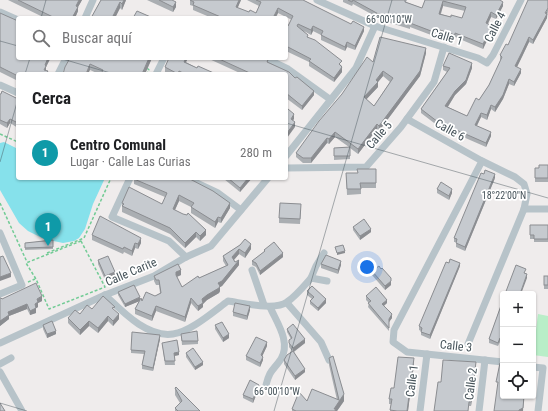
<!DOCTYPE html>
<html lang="es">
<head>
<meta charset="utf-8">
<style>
  body { margin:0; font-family:"Roboto Condensed",sans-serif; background:#f2f2f2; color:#202124 }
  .controls { position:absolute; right:12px; bottom:12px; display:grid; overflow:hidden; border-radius:4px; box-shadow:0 1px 3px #0004 }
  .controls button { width:36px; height:36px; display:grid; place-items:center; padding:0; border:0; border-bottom:1px solid #e0e0e0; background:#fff; color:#202124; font:20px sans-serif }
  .you { position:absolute; left:367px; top:267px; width:14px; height:14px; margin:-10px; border:3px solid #fff; border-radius:50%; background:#1a73e8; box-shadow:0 0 0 6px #1a73e833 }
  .badge { display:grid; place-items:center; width:26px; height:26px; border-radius:50%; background:#1a83db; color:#fff; font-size:13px; font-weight:700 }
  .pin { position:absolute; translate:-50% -33px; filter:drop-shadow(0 1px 2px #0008) }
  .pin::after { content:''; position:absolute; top:21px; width:14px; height:12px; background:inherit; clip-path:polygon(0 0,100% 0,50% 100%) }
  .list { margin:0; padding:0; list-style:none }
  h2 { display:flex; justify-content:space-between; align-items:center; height:52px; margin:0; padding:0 16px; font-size:17px }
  h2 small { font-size:13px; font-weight:400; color:#757577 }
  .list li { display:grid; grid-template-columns:26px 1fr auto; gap:12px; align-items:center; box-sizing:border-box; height:56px; padding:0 16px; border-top:1px solid #e0e0e0 }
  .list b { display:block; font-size:15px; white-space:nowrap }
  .list p { margin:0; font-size:13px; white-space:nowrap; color:#757577 }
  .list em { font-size:13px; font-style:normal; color:#757577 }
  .icon { flex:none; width:22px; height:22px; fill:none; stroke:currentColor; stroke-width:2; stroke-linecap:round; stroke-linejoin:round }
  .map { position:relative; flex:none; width:548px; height:411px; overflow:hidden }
  .search { position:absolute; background:#fff; box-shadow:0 1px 3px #0004; left:16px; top:16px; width:272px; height:44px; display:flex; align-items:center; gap:10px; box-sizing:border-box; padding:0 14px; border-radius:4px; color:#757577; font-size:15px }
  .panel { position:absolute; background:#fff; box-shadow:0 1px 3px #0004; left:16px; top:72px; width:272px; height:108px; border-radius:4px }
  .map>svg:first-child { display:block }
  .green { fill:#b9eec8 }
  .water { fill:#86e1eb }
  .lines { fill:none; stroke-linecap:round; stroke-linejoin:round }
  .path { stroke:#72cb95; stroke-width:1.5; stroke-dasharray:3 2; stroke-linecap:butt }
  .minor { stroke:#b7c3c9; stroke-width:7 }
  .wall { fill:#aaaeb2; fill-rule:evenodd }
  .shaded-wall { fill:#8b8d91 }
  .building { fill:#c6cacf; stroke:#8b8d91; fill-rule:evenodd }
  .ticks { fill:none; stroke:#455259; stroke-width:1; stroke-opacity:0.45 }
  .labels { text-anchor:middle; stroke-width:3.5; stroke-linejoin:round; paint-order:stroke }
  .street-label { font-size:12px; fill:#455259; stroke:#fff }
  .ticks-label { font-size:10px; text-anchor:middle; fill:#455259; stroke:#fff; stroke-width:3.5; stroke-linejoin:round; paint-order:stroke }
</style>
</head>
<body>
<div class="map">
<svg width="548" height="411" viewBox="0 0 548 411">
  <rect width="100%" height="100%" fill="#efecec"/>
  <path class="green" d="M538 314 548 316V357L533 355Z"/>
  <path class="water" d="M4 142 18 149V178H105L93 204 85 229 79 238 74 241 63 243 44 239 28 231 19 223 0 190V143Z"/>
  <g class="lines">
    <g class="path">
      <path d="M147 68 149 70 147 74"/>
      <path d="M0 134 18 142"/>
      <path d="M0 203 27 262"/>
      <path d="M81 241 105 287 49 309 36 279 26 263Z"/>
      <path d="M47 253 84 238 111 178"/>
      <path d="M28 282 35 279"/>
    </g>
    <g class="minor">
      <path d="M317 0 375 26 478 58 487 63 493 55 521 0"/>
      <path d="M0 12 18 20"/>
      <path d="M85 18 93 0"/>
      <path d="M265 58 288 69 331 100"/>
      <path d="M58 74 66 58"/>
      <path d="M156 74 164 58"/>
      <path d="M0 85 18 93"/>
      <path d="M407 119 482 161 515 177 524 184 527 194 524 209 468 344"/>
      <path d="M286 156 356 68 375 26"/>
      <path d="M482 161 394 330 393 342 407 352 503 362"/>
      <path d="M286 168 366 167 401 127 434 82 444 47"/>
      <path d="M130 178 112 217 169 241 186 257"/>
      <path d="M186 178 218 193 241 210"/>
      <path d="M524 209H548"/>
      <path d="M0 233 22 285 0 294"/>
      <path d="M252 270 264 305"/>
      <path d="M311 278 316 266 324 253"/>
      <path d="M105 295C122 311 147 338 173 334 190 332 213 312 228 301 243 303 275 311 287 302 296 296 304 286 311 278L327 281"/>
      <path d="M287 303 321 342 329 360"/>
      <path d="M0 343 105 295 154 276 186 257 211 246 268 178"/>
      <path d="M0 364 11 358"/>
      <path d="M533 367 543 368 538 411"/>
      <path d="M0 372 22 411"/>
      <path d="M266 385C270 369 273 371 281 359 291 342 277 323 270 307"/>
      <path d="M420 411 427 354"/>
      <path d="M479 411 485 360"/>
    </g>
  </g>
  <g class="wall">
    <path d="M8 0H82L78 7V11L75 18H45Z"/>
    <path d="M101 0H126L122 10 120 8 115 18H91Z"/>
    <path d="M147 0H172L176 7 173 12Z"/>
    <path d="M190 0H241L237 8 249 12 256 13 259 6 247 0H303L364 31 355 50 347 47 345 51 321 40V35L313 31 311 35 304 31 308 37 342 66V72L334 82 309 66V62L286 51V25L288 26 292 20 278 13 276 18H212L193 10V6L190 5Z"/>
    <path d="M343 0H407L406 2 422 8 425 0H424H500L503 6 496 19 491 17 488 24 492 30 483 49 455 37V39L440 35 439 38 410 27V29L384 21 353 4 352 6 343 2ZM443 6 465 11 462 18 451 17 441 14Z"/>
    <path d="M0 13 18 58H54L53 60 50 59 46 67V71L48 74H18V81L0 72Z"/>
    <path d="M547 14V18L533 44 529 42 522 57 517 67 521 73 514 86 509 84 503 99 495 112 491 109 487 120 481 117 477 126 491 136 486 147 438 126 421 113V109L447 72 443 70V66L472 68 466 84 455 95 448 107 467 116 479 100 489 85 501 60H500V55L508 45Z"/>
    <path d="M426 53 420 76 379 131 377 129 358 154 350 148V159L334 160V148L349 147 335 137 329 144 327 143 311 163H303L296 157V153L373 62ZM383 76 390 82 374 106 366 99 378 87V82Z"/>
    <path d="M70 58H152L145 74H99L90 70Z"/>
    <path d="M169 58H188L186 62 197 68 216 74H169L165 72V67Z"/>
    <path d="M207 58H262L268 60V62L289 72 295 78 297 77 314 91V95L302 110 286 98V74H242Z"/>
    <path d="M0 94 18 99V128L10 123 7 128 0 124Z"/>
    <path d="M548 165V182H535V168H539Z"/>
    <path d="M346 173 376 183V188H361V194L347 195Z"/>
    <path d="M224 178H252L240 192 224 179Z"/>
    <path d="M495 178 465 251 456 247V242H454V238Z"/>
    <path d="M134 179 230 208 221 223 218 222 215 228 191 213V207L179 201 175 210 206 235 200 241 196 237 185 248 170 234 122 212V203L162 204 165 197 134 184Z"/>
    <path d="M437 189 452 193 449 200 437 193Z"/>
    <path d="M301 210 300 224 279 223V218Z"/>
    <path d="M530 225H548V242H534V239H530Z"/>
    <path d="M353 227 371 232 360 240 353 230Z"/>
    <path d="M92 235 141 243 138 249 135 248 132 256 124 252 123 254 92 240Z"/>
    <path d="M53 240V249L25 250V243Z"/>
    <path d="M240 245 251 249 245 258 239 254 234 260 235 262 239 265 222 286 220 287V291L219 293 207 300 203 304V307L198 311 191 303 185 322 156 311 152 321 135 314V309L139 301 125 307 118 295V292L142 301 155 296 160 293 159 285H156L154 281V276L181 275 177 277 182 287 199 278 226 266 223 261V256Z"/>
    <path d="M264 250 283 257 260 275 256 267 252 265V261L264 252Z"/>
    <path d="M98 260 115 275 105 280 98 264Z"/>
    <path d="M321 264 341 265 338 274 321 268Z"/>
    <path d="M460 266 430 339 421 335V331L419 330V326Z"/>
    <path d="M372 271 391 285 385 290 372 275Z"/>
    <rect x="544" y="276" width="4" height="13"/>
    <path d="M307 291 326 303 318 311 310 304V301L312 299 307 295Z"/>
    <path d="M366 296 387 303 384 306 392 318 389 322V331L368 307 369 303 366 300Z"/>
    <path d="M0 298 2 299 42 301 38 303V307L36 308V313L30 315 27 309 9 316V319L0 326Z"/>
    <path d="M503 300V343L500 342 498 346 489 343V339Z"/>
    <path d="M92 309 115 311 119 319 113 326 108 321 98 333 89 326 80 335 68 323V318L80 314Z"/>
    <path d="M250 310 247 320 233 316V312Z"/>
    <path d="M43 325 56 334 47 338 43 329Z"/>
    <path d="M215 325 229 338 223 342 215 329Z"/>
    <path d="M287 329 305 343 294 352 305 372 295 380 284 364V360L292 351 289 347V340L291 339 287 332Z"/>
    <path d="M181 334 198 341V344L182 345Z"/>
    <path d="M160 339 153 371 142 369V365L144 354 131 353V350Z"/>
    <path d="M162 343 179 355 174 356 175 365H165Z"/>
    <path d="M267 346 262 356 263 360 260 367 246 360V356Z"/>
    <path d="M186 353 203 365 195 370 186 357Z"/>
    <path d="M329 358 344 401 337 411H292V409L307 401 337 400 329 365Z"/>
    <path d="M414 364 408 411H390L391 404H389V399L394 388Z"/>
    <path d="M476 366 471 406H469L441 382Z"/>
    <path d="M175 388 200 411H175V408L180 403 175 395Z"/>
    <path d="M259 388 253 403 243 398V395Z"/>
  </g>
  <g class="shaded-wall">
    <path d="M79 0H82L78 7V11L75 18H72L76 6Z"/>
    <path d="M124 0H126L122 10V4Z"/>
    <path d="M239 0H241L236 12V7Z"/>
    <path d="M443 1V6L439 18V14Z"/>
    <path d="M120 2V8L115 18H112Z"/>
    <path d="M176 2V7L173 12V7Z"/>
    <path d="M503 2V6L496 19V15Z"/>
    <path d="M278 8V13L275 18H273Z"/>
    <path d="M548 8 547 18 533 44V40Z"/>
    <path d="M491 12V17L486 27V23Z"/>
    <path d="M313 26V31L311 35V30Z"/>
    <path d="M492 26V30L483 49V44Z"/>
    <path d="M364 27V31L355 50V46Z"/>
    <path d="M529 37V42L515 71V66Z"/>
    <path d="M347 42V47L345 51V47Z"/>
    <path d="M426 48V53L420 76 379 131V126Z"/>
    <path d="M48 58H50V59L46 67V71L45 74V65Z"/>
    <path d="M149 58H152L145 74H142Z"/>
    <path d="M186 58H188L184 66V62Z"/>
    <path d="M472 63V68L466 84 455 95 445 111V106Z"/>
    <path d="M90 64V70L88 74H86Z"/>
    <path d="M342 67V72L334 82V78Z"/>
    <path d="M521 69V73L514 86V82Z"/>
    <path d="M383 71V76L378 82V87L364 102V97Z"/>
    <path d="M509 79V84L503 99 495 112V107Z"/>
    <path d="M314 91V95L302 110V106Z"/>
    <path d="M491 105V109L487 120V115Z"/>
    <path d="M481 113V117L475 129V125Z"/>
    <path d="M294 114V119L291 124V119Z"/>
    <path d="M10 119V123L7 128V123Z"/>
    <path d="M295 122V127L287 138V133Z"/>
    <path d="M377 124V129L358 154V149Z"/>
    <path d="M335 132V137L329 144V139Z"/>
    <path d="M491 132V136L486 147V143Z"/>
    <path d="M327 138V143L311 163V158Z"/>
    <path d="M495 174V178L465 251V247Z"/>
    <path d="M248 178H252L240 192V188Z"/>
    <path d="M452 189V193L449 200V196Z"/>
    <path d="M179 195V201L173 214V209Z"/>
    <path d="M230 203V208L221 223V218Z"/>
    <path d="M218 217V222L215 228V222Z"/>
    <path d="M371 229V232L360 240V236Z"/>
    <path d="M206 230V235L200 241V236Z"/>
    <path d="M196 232V237L185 248V243Z"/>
    <path d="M141 238V243L138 249V244Z"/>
    <path d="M135 243V248L132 256V251Z"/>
    <path d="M251 244V249L245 258V253Z"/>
    <path d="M239 249V254L232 262V257Z"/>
    <path d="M345 251V253L337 255V253Z"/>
    <path d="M283 253V257L260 275V271Z"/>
    <path d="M239 260V265L222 286 220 287V291L219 293 207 300 203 304V307L198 311V306L202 299 218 283Z"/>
    <path d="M341 261V265L338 274V270Z"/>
    <path d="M460 263V266L430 339V335Z"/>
    <path d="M181 270V275L176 277V280V272Z"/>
    <path d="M115 272V275L105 280V276Z"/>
    <path d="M11 273V277L0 281V277Z"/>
    <path d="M527 274V278L521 294H520Z"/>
    <path d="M391 281V285L385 290V286Z"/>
    <path d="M42 296V301L38 303V307L35 309V304L37 299Z"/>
    <path d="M140 297V301L125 307V304Z"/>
    <path d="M191 298V303L185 322V317Z"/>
    <path d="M326 299V303L318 311V308Z"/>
    <path d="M387 300V303L382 307V304Z"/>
    <path d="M27 304V309L9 316V319L0 326V321L8 312Z"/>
    <path d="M156 306V311L152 321V316Z"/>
    <path d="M250 306V310L247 320V316Z"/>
    <path d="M36 308V313L30 315V311Z"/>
    <path d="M119 314V319L113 326V321Z"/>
    <path d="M392 314V318L389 322V319Z"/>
    <path d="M108 316V321L98 333V328Z"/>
    <path d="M89 321V326L80 335V330Z"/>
    <path d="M56 331V334L47 338V334Z"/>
    <path d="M229 334V338L223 342V338Z"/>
    <path d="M160 335V339L153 371V368Z"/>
    <path d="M305 339V343L293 352V348Z"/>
    <path d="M267 342V346L261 359V355Z"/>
    <path d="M179 352V355L174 356V353Z"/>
    <path d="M263 357V360L260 367V363Z"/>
    <path d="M414 358V364L408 411H407Z"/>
    <path d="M203 362V365L195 370V367Z"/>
    <path d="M476 362V366L471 406V402Z"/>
    <path d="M305 369V372L295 380V376Z"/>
    <path d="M259 385V388L253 403V399Z"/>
    <path d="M344 394V401L337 411H334V409Z"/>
    <path d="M524 396 523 411H519Z"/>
  </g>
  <g class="building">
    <path d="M18 0H79L76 6 78 7 72 18H55Z"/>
    <path d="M101 0H124L122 4 120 2 112 18H91Z"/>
    <path d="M159 0H172L176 2 173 7Z"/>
    <path d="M190 0H239L236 7 249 12 250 10 256 13 261 2 256 0H303L351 24 353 21 364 27 355 46 347 42 345 47 321 35 323 31 313 26 311 30 298 24 297 26 308 35 307 37 315 40 342 61 339 64 342 67 334 78 309 61 311 59 286 46V25L288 26 293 16 278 8 273 18H223L193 5 194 2Z"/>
    <path d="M348 0H405V2L422 8 425 0H500L503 2 496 15 491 12 486 23 492 26 483 44 455 33V35L440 30 439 34 410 23V24L384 17 353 0 352 2ZM443 1 466 7 462 18 451 15V17L439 14Z"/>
    <path d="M528 0H548V8L545 13 547 14 533 40 529 37 522 52 515 66 521 69 514 82 509 79 503 95 495 107 491 105 487 115 481 113 475 125 491 132 486 143 438 122 421 109 450 68 443 66 449 53 472 63 466 80 455 91 445 106 467 116 476 98 479 100 489 85 502 57 500 55 506 44 508 45Z"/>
    <path d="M137 11 153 18H133Z"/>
    <path d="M0 13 18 21V58H48L45 65 46 66 44 70 48 71 46 74H18V76L0 67Z"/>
    <path d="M380 37 426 48 420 71 379 126 377 124 358 149 335 132 329 139 327 138 311 158H303L296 153 319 121 342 94 367 57 373 62ZM383 71 393 78 374 106 364 97 378 82 376 80Z"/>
    <path d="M70 58H149L142 74H101L103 70 90 64 86 74H63L65 67Z"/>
    <path d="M169 58H186L184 62 197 68 198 66 216 74H185L179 71 178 74 165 67Z"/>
    <path d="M217 58H262L268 60 267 62 289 72 295 78 297 77 314 91 302 106 286 93V74H252Z"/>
    <path d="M2 91 18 99V123L10 119 7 123 0 120V94H1Z"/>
    <path d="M288 109 294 114 291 119 295 122 287 133H286V112Z"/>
    <path d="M350 147V156H334V148Z"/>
    <path d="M539 165H548V178H535V168H539Z"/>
    <path d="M357 169H376V183H360L361 189H347L346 173H358Z"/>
    <path d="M485 170 495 174 465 247 456 243 457 239 454 238 481 173 484 174Z"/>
    <path d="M134 178H188L213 191 230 203 221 218 218 217 215 222 191 207 194 203 179 195 173 209 183 214 187 215 188 213 206 230 200 236 196 232 185 243 170 228 122 206 124 204 122 203 129 187 162 204 167 193 134 179Z"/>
    <path d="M228 178H248L240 188Z"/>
    <path d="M441 182 452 189 449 196 437 189Z"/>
    <path d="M280 203 301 204 300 219 279 218Z"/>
    <path d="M100 216 141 238 138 244 135 243 132 251 124 247 123 249 92 235Z"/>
    <path d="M364 219 371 229 360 236 353 227Z"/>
    <path d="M530 225H548V239H534V235H530Z"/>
    <path d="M245 239 251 244 245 253 239 249 232 257 235 262 239 260 222 281 218 283 220 286 219 288 207 295 202 299 203 303 198 306 191 298 185 317 156 306 152 316 135 309 141 298 142 301 146 292 155 296 161 293 159 280H156L154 276 178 264 181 270 176 272V275L182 287 198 276 199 278 228 265 223 256 240 245Z"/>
    <path d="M53 240V247L25 248V243Z"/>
    <path d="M274 242 283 253 260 271 256 263 252 261 265 251 264 250Z"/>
    <path d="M343 245 345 251 337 253 335 247Z"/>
    <path d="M326 255 341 261 338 270 321 264Z"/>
    <path d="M3 256 11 273 0 277V257Z"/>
    <path d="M108 256 115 272 105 276 98 260Z"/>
    <path d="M450 259 460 263 430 335 421 332 422 328 419 326 446 262 449 263Z"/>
    <path d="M516 265 526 269 524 273 527 274 520 294H505Z"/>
    <path d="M379 266 381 269 382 268 391 278V281L385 286 372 271Z"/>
    <rect x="544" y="276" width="4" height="9"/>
    <path d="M36 283 42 296 37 299 38 302 35 304 36 308 30 311 27 304 8 312 9 315 0 321V298H1L2 299Z"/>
    <path d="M134 285 140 297 125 304 118 292Z"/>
    <path d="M312 286 326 299 318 308 310 301 314 297 307 291Z"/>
    <path d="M376 287 387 300 382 304 392 314 389 319V328L368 303 371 301 366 296Z"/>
    <path d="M103 296 115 307 112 308 119 314 113 321 108 316 98 328 89 321 80 330 68 318 75 310 80 314 87 305 92 309Z"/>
    <path d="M503 300V340L500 338 498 343 489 339Z"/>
    <path d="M235 303 250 306 247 316 233 312Z"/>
    <path d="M52 321 56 331 47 334 43 325Z"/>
    <path d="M222 322 229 334 223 338 215 325Z"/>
    <path d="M293 324 305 339 293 348 289 343V340L292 338 287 329Z"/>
    <path d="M197 331 198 341H182L181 334Z"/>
    <path d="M132 332 160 335 153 368 142 365 145 351 131 350Z"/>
    <path d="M256 337 267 342 261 355 263 357 260 363 246 356Z"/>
    <path d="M177 340 179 352 174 353 175 361H165L162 343Z"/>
    <path d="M193 348 203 362 195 367 186 353Z"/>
    <path d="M293 351 305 369 295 376 284 360 287 355Z"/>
    <path d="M333 356 344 394 334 409H336L335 411H296L292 409 299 392 307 401 312 389 339 400 329 358Z"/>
    <path d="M398 357 414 358 407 411H397L390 410 392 399H389L391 388H394Z"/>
    <path d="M443 360 476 362 471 402H469L468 411H434L438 382H441Z"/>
    <path d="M500 363H503V396H524L523 408 519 410V411H494L498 382H496Z"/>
    <path d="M250 380 259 385 253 399 243 395Z"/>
    <path d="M176 387 200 411H178L175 408 182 401 175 388Z"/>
    <path d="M0 403 5 411H0Z"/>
  </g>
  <path class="ticks" d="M41 18 46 0M0 41 18 46M59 58 114 74M25 74 30 58M286 123 548 198M0 162 18 99M0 403 27 411M274 411 392 0"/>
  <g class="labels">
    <g class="street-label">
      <text transform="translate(495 27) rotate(-63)" y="4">Calle 4</text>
      <text transform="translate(447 37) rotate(17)" y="4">Calle 1</text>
      <text transform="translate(450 130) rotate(29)" y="4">Calle 6</text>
      <text transform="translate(379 135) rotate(-49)" y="4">Calle 5</text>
      <text transform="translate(131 272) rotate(-23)" y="4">Calle Carite</text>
      <text transform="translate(456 346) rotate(6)" y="4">Calle 3</text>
      <text transform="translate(412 381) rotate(-83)" y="4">Calle 1</text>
      <text transform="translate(471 384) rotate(-83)" y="4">Calle 2</text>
    </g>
  </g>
  <g class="ticks-label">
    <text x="389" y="23">66°00'10"W</text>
    <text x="504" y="199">18°22'00"N</text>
    <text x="277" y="395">66°00'10"W</text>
  </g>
</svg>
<div class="controls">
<button>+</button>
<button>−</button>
<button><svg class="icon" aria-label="locate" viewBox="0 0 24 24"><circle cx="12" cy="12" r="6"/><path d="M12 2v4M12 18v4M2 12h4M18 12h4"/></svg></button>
</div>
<div class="you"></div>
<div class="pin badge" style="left:48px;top:246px;background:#0f9aa8">1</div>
<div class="search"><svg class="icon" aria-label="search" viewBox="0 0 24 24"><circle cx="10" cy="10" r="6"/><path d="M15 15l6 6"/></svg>Buscar aquí</div>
<section class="panel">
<h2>Cerca<small></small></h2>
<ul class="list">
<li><span class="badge" style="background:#0f9aa8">1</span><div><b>Centro Comunal</b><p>Lugar · Calle Las Curias</p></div><em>280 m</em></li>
</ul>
</section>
</div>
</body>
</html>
